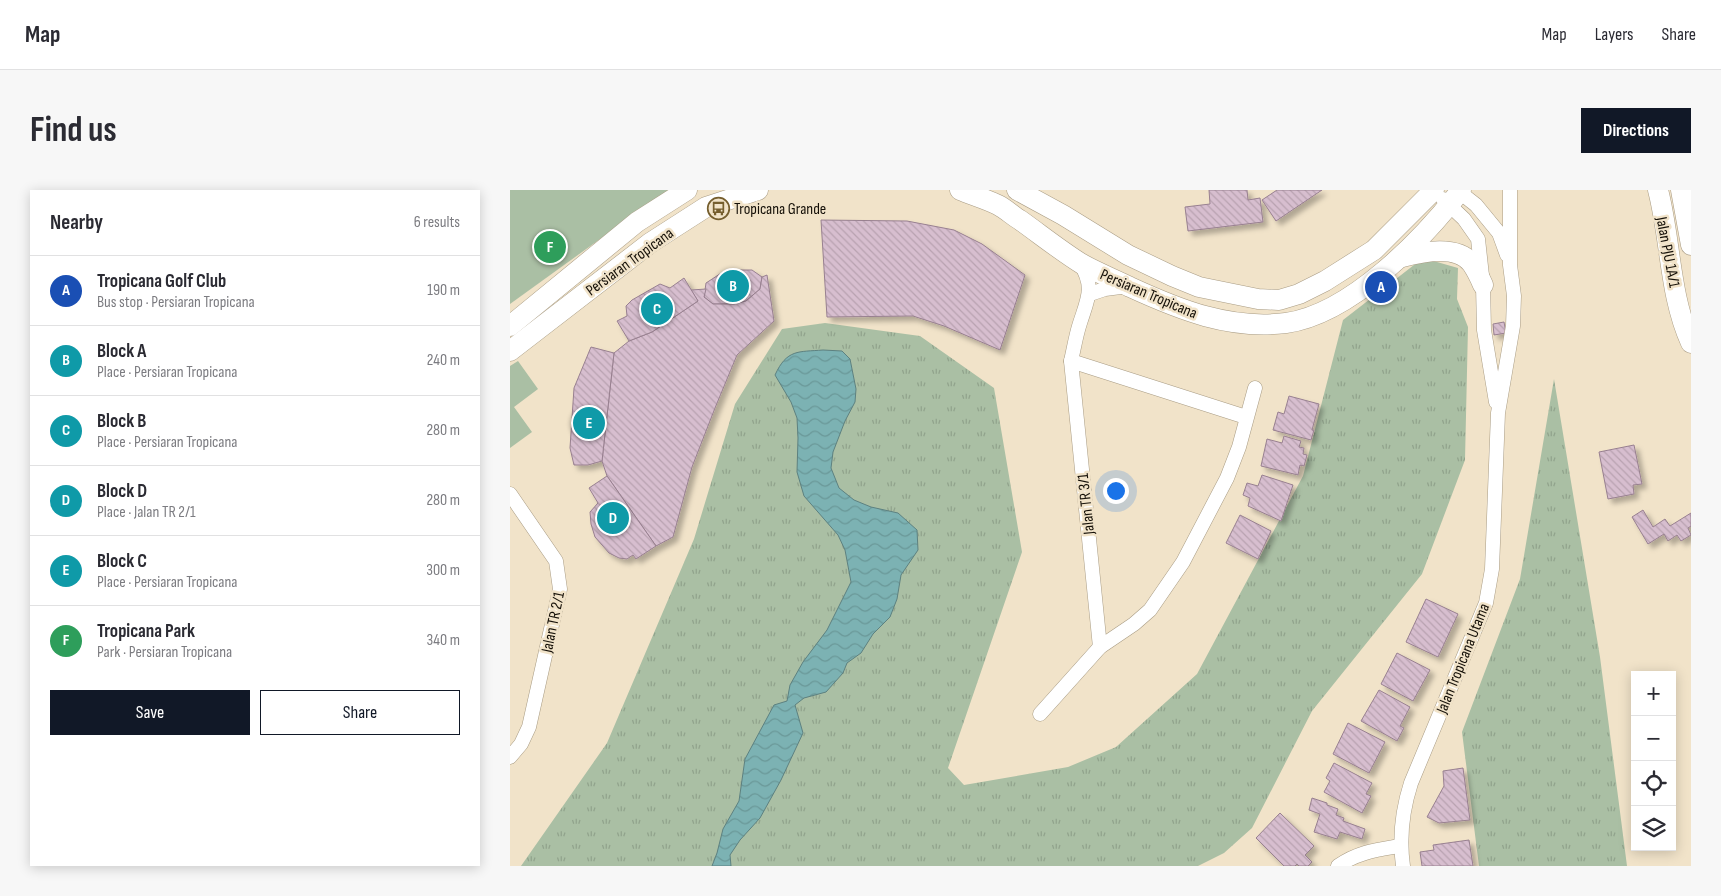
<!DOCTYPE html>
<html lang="en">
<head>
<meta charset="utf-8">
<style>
  body { margin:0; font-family:"Sofia Sans Condensed",sans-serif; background:#f7f7f7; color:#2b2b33 }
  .controls { position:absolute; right:15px; bottom:15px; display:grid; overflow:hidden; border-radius:0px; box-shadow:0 2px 12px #0003 }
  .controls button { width:45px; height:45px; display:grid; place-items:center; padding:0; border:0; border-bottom:1px solid #e1e1e2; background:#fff; color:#2b2b33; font:25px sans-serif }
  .you { position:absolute; left:605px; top:300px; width:18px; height:18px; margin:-12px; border:4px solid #fff; border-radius:50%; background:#1a73e8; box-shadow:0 0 0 8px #1a73e833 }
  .badge { display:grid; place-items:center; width:32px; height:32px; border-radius:50%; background:#111827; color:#fff; font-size:16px; font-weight:700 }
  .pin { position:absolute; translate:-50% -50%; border:2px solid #fff; box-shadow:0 1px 5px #0006 }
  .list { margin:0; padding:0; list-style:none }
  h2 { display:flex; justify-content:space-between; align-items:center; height:65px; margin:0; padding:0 20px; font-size:21px }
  h2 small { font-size:16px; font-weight:400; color:#7c7c81 }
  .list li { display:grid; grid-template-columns:32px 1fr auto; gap:15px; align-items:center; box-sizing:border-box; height:70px; padding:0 20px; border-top:1px solid #e1e1e2 }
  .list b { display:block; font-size:19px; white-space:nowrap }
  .list p { margin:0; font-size:16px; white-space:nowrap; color:#7c7c81 }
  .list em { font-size:16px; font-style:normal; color:#7c7c81 }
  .actions { display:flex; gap:10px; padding:15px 20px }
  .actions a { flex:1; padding:11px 0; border:1px solid #111827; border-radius:0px; text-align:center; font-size:18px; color:#111827 }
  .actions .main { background:#111827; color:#fff }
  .icon { flex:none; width:28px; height:28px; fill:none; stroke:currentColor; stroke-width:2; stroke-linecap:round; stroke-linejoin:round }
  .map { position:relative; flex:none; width:1181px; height:676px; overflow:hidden; border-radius:0px }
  header { display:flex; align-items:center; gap:30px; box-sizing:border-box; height:70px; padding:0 25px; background:#fff; border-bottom:1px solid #e1e1e2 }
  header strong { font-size:24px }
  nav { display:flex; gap:28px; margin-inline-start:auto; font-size:18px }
  .intro { display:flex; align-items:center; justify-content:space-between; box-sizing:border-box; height:120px; padding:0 30px }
  h1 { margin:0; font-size:35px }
  .button { padding:12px 22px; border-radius:0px; background:#111827; color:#fff; font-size:18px; font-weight:700 }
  main { display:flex; gap:30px; padding:0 30px }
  aside { flex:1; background:#fff; border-radius:0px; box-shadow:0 2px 12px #0003 }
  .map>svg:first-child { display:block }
  .grass { fill:url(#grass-tufts) }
  .green { fill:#aabfa4 }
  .water { fill:url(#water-waves); stroke:#5d8180 }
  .building { fill:url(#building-back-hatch); stroke:#988090; filter:url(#shadow) }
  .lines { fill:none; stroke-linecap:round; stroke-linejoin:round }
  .street-casing { stroke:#a99c84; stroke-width:15 }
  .secondary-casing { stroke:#a99c84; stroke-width:21 }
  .street { stroke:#fff; stroke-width:14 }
  .secondary { stroke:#fff; stroke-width:20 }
  .labels { text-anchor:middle; stroke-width:5; stroke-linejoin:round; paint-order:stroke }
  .poi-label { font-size:16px; fill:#151008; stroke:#f1e3c9; text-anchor:start }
  .street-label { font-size:16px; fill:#151008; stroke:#f1e3c9 }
</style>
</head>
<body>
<header>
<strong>Map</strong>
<nav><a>Map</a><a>Layers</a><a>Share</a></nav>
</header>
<div class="intro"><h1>Find us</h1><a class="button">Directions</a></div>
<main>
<aside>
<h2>Nearby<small>6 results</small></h2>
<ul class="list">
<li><span class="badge" style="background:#1a4fb4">A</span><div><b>Tropicana Golf Club</b><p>Bus stop · Persiaran Tropicana</p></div><em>190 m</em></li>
<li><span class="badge" style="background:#0f9aa8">B</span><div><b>Block A</b><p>Place · Persiaran Tropicana</p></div><em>240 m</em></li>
<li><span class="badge" style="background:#0f9aa8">C</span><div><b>Block B</b><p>Place · Persiaran Tropicana</p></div><em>280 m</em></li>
<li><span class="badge" style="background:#0f9aa8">D</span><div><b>Block D</b><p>Place · Jalan TR 2/1</p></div><em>280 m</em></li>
<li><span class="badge" style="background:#0f9aa8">E</span><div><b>Block C</b><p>Place · Persiaran Tropicana</p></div><em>300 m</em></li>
<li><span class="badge" style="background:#2e9e5b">F</span><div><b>Tropicana Park</b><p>Park · Persiaran Tropicana</p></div><em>340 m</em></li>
</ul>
<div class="actions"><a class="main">Save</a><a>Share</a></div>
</aside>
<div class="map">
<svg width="1181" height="676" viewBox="0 0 1181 676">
  <defs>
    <pattern id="grass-tufts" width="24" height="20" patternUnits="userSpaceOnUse" patternTransform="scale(1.25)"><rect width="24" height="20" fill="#aabfa4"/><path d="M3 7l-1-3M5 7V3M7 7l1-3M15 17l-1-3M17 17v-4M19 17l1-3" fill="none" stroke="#91a38c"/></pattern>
    <pattern id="water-waves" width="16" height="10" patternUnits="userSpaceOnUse" patternTransform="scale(1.25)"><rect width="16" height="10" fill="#7cb2b3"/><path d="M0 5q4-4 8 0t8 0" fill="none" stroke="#6a9898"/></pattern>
    <pattern id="building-back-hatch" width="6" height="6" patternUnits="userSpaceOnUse" patternTransform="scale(1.25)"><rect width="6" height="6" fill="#d7becf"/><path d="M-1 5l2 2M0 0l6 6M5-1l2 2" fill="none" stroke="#b8a2b0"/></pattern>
    <filter id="shadow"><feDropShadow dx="4.5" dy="4.5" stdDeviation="2.5" flood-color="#0004"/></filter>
  </defs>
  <rect width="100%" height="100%" fill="#f1e3c9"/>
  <g class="grass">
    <path d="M913 68 948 78 947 109 958 137 955 270 912 384 802 521 742 638 714 663 688 676H11L97 553 184 349 225 214 272 139 315 133 410 146 484 198 512 362 438 578 454 595 558 577 606 557 687 484 793 286 833 130Z"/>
    <path d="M1044 189 1090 467 1117 676H969L952 542 1010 389Z"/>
  </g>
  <g class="green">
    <path d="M0 0H158L0 114Z"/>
    <path d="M8 171 28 199 4 217 22 242 0 258V176Z"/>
  </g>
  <path class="water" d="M313 160 332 161 340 169 346 199 345 212 335 231 323 262 321 278 329 298 344 310 361 317 388 323 407 340 408 360 391 385 387 409 380 427 363 444 351 463 337 473 333 483 316 502 294 508 285 515 293 543 271 590 250 628 230 650 220 665 221 676H202L207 663 213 639 229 611 235 569 264 515 277 511 280 495 293 472 317 440 341 392 335 360 328 345 294 306 287 282 288 248 287 228 281 212 265 185C277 159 288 162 313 160Z"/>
  <g class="building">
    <path d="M699 0H737L738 10 750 8 753 32 678 41 675 17 700 14Z"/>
    <path d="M767 0H812L766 31 752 10Z"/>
    <path d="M311 30 397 31 444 40 472 54 515 85 490 160 434 136 403 126 317 127Z"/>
    <path d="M216 80H242L252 87 250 99 236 111 224 114H203L194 107 196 93Z"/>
    <path d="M257 85 264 131 227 165 205 218 182 277 163 347 146 356 97 286 92 271 104 163 119 151 142 142 188 111 181 100 196 99 194 107 203 114H224L236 111 250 99 252 87Z"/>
    <path d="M174 88 188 111 142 142 119 151 107 131 117 126 116 116 122 110 150 94 160 98Z"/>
    <path d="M994 132 996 143 984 145 983 134Z"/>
    <path d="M81 157 104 163 92 271 78 275H64L60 258 64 198Z"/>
    <path d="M779 206 809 214 802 240H804L801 250 763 240 768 222 774 224Z"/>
    <path d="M774 246 791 251 789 257 794 258 793 264 797 265 794 276 790 275 788 285 751 276 757 249 772 253Z"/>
    <path d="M1124 255 1132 294 1123 295 1124 304 1098 309 1089 262Z"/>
    <path d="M752 285 783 295 771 331 738 316 740 308 733 305 737 293 748 296Z"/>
    <path d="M97 286 146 356 126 369 123 365 117 369 109 368 99 363 85 347 81 334 80 322 88 313 79 298Z"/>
    <path d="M1133 320 1143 337 1155 329 1160 336 1181 323V336L1178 338 1181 345 1171 351 1167 345 1158 351 1154 344 1138 354 1122 327Z"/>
    <path d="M730 325 761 341 748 369 716 353Z"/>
    <path d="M916 409 948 424 928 467 896 452Z"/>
    <path d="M887 463 920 480 903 511 871 494Z"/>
    <path d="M869 500 900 517 890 536 894 538 887 551 851 531Z"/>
    <path d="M838 533 875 552 859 583 823 564Z"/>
    <path d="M824 573 862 593 856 604 861 606 852 623 814 602 820 591 816 588Z"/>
    <path d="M953 578 960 630 929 633 917 627 934 596 933 581Z"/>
    <path d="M802 608 817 613V615L828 619 826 625 834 628 833 631 855 639 852 649 830 642 827 649 804 642 810 624 799 620Z"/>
    <path d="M770 623 804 656 795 665 802 672 798 676H789L787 674 785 676H774L746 648Z"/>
    <path d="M959 650 963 676H912L910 662 924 660 923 655Z"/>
  </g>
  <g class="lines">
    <defs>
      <g id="street">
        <path d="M947 0 966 15 989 43 997 65"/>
        <path d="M933 9 954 29 968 49 973 95 974 140 986 212"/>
        <path d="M570 73C585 97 578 108 570 133 566 145 564 158 561 171L590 457"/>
        <path d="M580 104 595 99 618 96"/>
        <path d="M561 171 736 227"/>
        <path d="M0 304 46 371 50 399 19 537 11 554 0 567"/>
        <path d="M530 524 590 457 624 434 640 420 673 372 717 288 729 257 745 198"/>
        <path d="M828 676C848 662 866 660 890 656"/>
        <path d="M893 676C889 647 892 621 901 593L976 413 982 379 988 223 1003 136 1004 106 1000 75V0"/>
      </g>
      <g id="secondary">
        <path d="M450 0C462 5 476 9 488 15 496 19 503 26 510 30 531 45 551 61 572 74 588 83 604 89 620 97 670 120 720 140 776 133 841 124 913 49 951 0"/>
        <path d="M507 0 553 25 618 65 662 86 689 97 748 109 769 110 789 104 815 91 864 60 924 0"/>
        <path d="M1148 0C1161 50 1159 105 1181 153"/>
        <path d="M1171 0 1181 55"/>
        <path d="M892 67C911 62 948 54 962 74 966 80 970 88 973 95"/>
        <path d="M0 136 127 32 177 0"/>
        <path d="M0 161 140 53 196 17 248 0"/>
      </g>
    </defs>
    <use href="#street" class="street-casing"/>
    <use href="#secondary" class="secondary-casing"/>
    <use href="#street" class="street"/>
    <use href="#secondary" class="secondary"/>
  </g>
  <defs>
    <symbol id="bus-ring" viewBox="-11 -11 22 22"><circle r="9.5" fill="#f1e3c9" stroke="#755e2e" stroke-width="1.5"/><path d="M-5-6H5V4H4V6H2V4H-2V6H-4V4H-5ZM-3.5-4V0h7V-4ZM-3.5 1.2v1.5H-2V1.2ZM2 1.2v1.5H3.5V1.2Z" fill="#755e2e"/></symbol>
  </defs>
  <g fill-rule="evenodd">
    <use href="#bus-ring" x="196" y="6" width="25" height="25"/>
  </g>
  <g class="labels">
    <g class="poi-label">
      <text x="224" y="24">Tropicana Grande</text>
    </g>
    <g class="street-label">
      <text transform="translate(1159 62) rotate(79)" y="6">Jalan PJU 1A/1</text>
      <text transform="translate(119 71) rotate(-36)" y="6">Persiaran Tropicana</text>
      <text transform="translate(639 103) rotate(23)" y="6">Persiaran Tropicana</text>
      <text transform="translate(575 314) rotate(-96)" y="6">Jalan TR 3/1</text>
      <text transform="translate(42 432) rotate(-78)" y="6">Jalan TR 2/1</text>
      <text transform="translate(952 468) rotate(-68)" y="6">Jalan Tropicana Utama</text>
    </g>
  </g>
</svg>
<div class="controls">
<button>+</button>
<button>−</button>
<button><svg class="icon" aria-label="locate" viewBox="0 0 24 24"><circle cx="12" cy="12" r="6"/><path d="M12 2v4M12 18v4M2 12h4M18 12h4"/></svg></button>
<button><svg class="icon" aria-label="layers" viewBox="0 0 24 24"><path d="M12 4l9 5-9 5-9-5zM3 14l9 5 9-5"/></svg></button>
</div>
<div class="you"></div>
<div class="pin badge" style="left:871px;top:97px;background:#1a4fb4">A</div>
<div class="pin badge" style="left:223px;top:96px;background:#0f9aa8">B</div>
<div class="pin badge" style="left:147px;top:119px;background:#0f9aa8">C</div>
<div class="pin badge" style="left:103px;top:328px;background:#0f9aa8">D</div>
<div class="pin badge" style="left:79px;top:233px;background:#0f9aa8">E</div>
<div class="pin badge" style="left:40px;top:57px;background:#2e9e5b">F</div>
</div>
</main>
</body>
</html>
